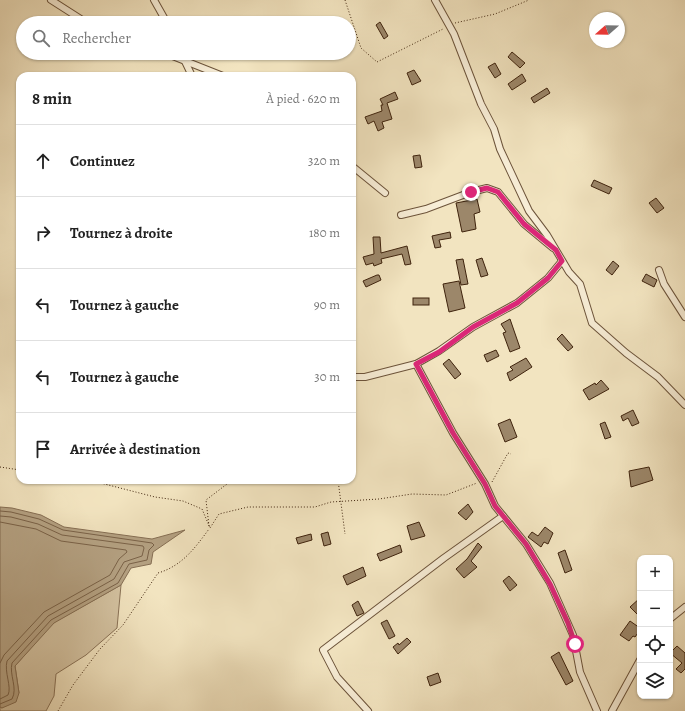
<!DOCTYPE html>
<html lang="fr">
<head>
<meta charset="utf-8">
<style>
  body { margin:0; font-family:Alegreya,serif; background:#f2f2f2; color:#222 }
  .controls { position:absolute; right:12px; bottom:12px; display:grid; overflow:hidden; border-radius:8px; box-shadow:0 1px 3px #0004 }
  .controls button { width:36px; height:36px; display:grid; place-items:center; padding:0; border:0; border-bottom:1px solid #e0e0e0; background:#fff; color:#222; font:20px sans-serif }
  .compass { position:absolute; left:589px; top:12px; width:36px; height:36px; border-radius:50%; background:#fff; box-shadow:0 1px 3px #0004; rotate:250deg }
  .stop { position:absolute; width:12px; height:12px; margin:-9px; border:3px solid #db2777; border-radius:50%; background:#fff }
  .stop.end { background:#db2777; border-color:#fff; box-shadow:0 1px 4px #0008 }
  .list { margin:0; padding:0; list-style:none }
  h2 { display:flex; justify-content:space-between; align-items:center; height:52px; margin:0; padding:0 16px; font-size:17px }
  h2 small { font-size:13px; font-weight:400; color:#767676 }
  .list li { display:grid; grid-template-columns:26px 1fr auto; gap:12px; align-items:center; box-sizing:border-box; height:72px; padding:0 16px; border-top:1px solid #e0e0e0 }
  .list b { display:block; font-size:15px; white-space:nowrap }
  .list em { font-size:13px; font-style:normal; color:#767676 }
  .icon { flex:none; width:22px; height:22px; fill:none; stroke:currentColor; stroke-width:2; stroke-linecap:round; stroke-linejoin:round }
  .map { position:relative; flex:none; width:685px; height:711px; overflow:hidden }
  .search { position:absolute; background:#fff; box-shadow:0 1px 3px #0004; left:16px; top:16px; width:340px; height:44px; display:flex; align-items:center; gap:10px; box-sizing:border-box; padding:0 14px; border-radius:22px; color:#767676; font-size:15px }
  .panel { position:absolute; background:#fff; box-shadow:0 1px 3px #0004; left:16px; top:72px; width:340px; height:412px; border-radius:12px }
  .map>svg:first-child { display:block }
  .green { fill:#d4c3a2; stroke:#8a7358 }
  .water { fill:#b5a283; stroke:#866f54 }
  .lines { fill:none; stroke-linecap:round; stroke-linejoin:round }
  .shore { stroke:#7a6248; stroke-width:1 }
  .building { fill:#9c876a; stroke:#3f230d }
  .street-casing { stroke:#6c533a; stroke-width:8 }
  .path { stroke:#3f230d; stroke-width:1; stroke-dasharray:1 2; stroke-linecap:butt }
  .street { stroke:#f7edd6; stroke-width:6 }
  .route { stroke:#db2777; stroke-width:5 }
</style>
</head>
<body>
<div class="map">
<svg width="685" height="711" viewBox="0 0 685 711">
  <rect width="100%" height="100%" fill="#f2e4c0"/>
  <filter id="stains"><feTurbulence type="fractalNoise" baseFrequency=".005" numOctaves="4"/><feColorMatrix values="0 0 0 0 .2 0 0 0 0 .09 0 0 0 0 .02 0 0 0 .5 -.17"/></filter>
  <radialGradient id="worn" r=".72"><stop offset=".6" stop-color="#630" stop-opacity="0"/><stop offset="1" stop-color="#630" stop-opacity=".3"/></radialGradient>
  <path class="green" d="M121 585 117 628 86 655 56 674 54 696 46 711H0V707L2 708 19 693 15 666 53 623Z"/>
  <path class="water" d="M0 507 12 508 41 515 64 527 152 539 185 530 153 552 151 564 131 568 121 585 54 623 15 666 19 693 16 702 2 708 0 707Z"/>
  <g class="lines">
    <g class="shore">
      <path d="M0 511 11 512 39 519 63 530 152 543 154 545 149 550 147 560 129 564 118 583 51 620 12 663C9 675 18 688 12 699L0 704"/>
      <path d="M0 516 11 517 38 524 62 535 143 546 144 548 142 556 124 562 114 579 48 616 7 661C4 672 12 687 8 695L0 699"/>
      <path d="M0 522 36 529 61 541 126 550 127 552 119 559 110 575 44 612 4 655 0 663"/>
    </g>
  </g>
  <g class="building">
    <path d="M380 22 388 36 384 39 376 25Z"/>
    <path d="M512 52 525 63 520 68 508 57Z"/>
    <path d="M495 63 501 74 495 78 488 67Z"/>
    <path d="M414 70 421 81 412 85 407 73Z"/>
    <path d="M522 74 526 81 512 90 508 84Z"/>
    <path d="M547 88 550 93 534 103 531 98Z"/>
    <path d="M395 92 398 99 387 103 392 119 382 122 384 128 378 131 374 121 368 124 365 117 382 111 381 105H383L380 99Z"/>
    <path d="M420 155 422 167 415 168 413 156Z"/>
    <path d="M594 180 612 188 609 194 591 186Z"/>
    <path d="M656 198 664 208 657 213 649 203Z"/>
    <path d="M477 199 480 212 474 214 476 229 462 232 456 203Z"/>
    <path d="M450 232 451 238 439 240 441 247 435 248 432 236Z"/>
    <path d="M373 237H380L381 253 407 246 411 264 405 265 402 254 381 259 382 263 374 266 373 263 366 265 363 257 374 254Z"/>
    <path d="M482 258 488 275 481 277 476 260Z"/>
    <path d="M463 259 468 284 461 285 456 260Z"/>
    <path d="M613 261 619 266 612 275 606 270Z"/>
    <path d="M646 274 657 280 654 287 642 281Z"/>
    <path d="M377 275H379L381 280 366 287 363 281Z"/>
    <path d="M459 281 465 308 449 312 443 284Z"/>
    <rect x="413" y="298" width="16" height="7"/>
    <path d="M510 319 520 348 510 352 503 333 506 332 501 324Z"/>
    <path d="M562 334 573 347 568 351 557 339Z"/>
    <path d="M496 350 499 356 487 362 484 355Z"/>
    <path d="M526 358 532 367 510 381 507 373 513 370 510 367Z"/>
    <path d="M449 359 461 374 455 379 443 364Z"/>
    <path d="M601 380 609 389 589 400 583 390 595 383 596 385Z"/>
    <path d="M633 410 639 423 632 426 628 418 623 421 621 416Z"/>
    <path d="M510 419 517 437 505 442 498 424Z"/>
    <path d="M605 422 611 437 605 439 600 424Z"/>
    <path d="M649 467 653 480 631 487 629 471Z"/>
    <path d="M468 504 473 512 466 520 458 513Z"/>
    <path d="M419 522 425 536 411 540 407 526Z"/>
    <path d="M545 527 553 533 548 544 544 542 541 547 528 537 532 532 538 536Z"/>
    <path d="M328 532 331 544 324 546 321 534Z"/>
    <path d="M311 534 312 540 298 544 296 538Z"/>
    <path d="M478 543 482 547 471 561 477 567 464 578 456 569 467 559Z"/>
    <path d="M400 545 402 552 380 561 377 554Z"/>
    <path d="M565 550 572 570 565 573 558 553Z"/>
    <path d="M363 567 366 576 347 585 343 576Z"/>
    <path d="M509 576 517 585 510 591 503 581Z"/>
    <path d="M640 598V617L630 607Z"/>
    <path d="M358 601 364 613 357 616 352 605Z"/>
    <path d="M387 620 395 636 389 639 381 623Z"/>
    <path d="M630 621 640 628V630L635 637 633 636 629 641 620 635Z"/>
    <path d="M407 638 411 642 398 654 393 647 398 643 399 645Z"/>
    <path d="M677 646 685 653V669L681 673 676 669 682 663 670 653Z"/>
    <path d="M559 652 573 681 566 685 551 657Z"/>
    <path d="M438 673 441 682 430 686 427 677Z"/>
  </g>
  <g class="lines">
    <defs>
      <g id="street">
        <path d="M51 0 87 23"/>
        <path d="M154 0 167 23"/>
        <path d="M435 0 454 34 481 104 494 129 500 149 529 211 547 235 569 272 580 284 592 323 626 353 658 377 685 405"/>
        <path d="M165 53 223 76"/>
        <path d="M181 53 192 76"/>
        <path d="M352 166 385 193"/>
        <path d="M401 215 426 209 471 192 487 188 498 192 524 224 553 248"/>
        <path d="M659 270 664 284 685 317"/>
        <path d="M416 364 453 433 485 484 495 506 526 544 550 583 573 635 580 672 597 711"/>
        <path d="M352 377H365L416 364 439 351 473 327 517 303 548 278 562 261"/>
        <path d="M670 619 685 607"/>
        <path d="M368 711 337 677 323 650 444 558 503 516"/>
        <path d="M612 711 640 660"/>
      </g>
    </defs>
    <use href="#street" class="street-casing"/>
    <g class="path">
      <path d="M345 0 361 48 377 62 443 29"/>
      <path d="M455 23 495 14 529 0"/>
      <path d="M0 467 20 470"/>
      <path d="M89 480 155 497 183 501 202 509 210 528 219 514 248 507H315L331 502 379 499 412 494 446 495 477 483"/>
      <path d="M338 480 345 534"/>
      <path d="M492 482 508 453 511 454"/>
      <path d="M209 526 206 500 227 484 229 480"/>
      <path d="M58 711 73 685 100 649 123 625 158 573C182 566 195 548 209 529"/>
    </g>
    <use href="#street" class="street"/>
  </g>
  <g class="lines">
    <path class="route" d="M471 192 487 188 498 192 524 224 556 250 562 261 548 278 517 303 473 327 439 352 416 364 453 433 485 484 495 506 526 544 550 584 568 623 575 644"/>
  </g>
  <rect width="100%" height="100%" filter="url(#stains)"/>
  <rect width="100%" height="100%" fill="url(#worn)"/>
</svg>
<div class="controls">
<button>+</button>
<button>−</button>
<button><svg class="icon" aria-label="locate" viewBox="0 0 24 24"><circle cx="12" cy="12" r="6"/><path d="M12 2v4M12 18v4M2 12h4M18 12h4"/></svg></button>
<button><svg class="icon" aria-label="layers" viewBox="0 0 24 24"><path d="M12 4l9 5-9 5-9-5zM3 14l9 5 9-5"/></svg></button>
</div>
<svg class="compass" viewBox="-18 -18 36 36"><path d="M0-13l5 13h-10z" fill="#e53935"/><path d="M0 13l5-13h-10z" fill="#767676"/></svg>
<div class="stop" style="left:575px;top:644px"></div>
<div class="stop end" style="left:471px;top:192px"></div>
<div class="search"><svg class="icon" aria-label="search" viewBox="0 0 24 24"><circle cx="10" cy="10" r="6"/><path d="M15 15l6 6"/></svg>Rechercher</div>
<section class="panel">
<h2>8 min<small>À pied · 620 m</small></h2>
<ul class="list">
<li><svg class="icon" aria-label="ahead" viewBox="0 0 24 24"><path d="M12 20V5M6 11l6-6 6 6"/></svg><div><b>Continuez</b></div><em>320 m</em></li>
<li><svg class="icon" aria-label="right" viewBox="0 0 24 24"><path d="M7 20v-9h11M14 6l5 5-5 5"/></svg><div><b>Tournez à droite</b></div><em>180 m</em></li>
<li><svg class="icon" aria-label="left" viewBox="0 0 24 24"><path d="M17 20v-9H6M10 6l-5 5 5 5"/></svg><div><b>Tournez à gauche</b></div><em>90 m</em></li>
<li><svg class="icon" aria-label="left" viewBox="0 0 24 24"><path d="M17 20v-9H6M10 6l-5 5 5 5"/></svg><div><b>Tournez à gauche</b></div><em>30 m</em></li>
<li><svg class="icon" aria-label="arrive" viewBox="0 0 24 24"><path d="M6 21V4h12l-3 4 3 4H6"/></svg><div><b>Arrivée à destination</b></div></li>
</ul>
</section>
</div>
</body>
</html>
